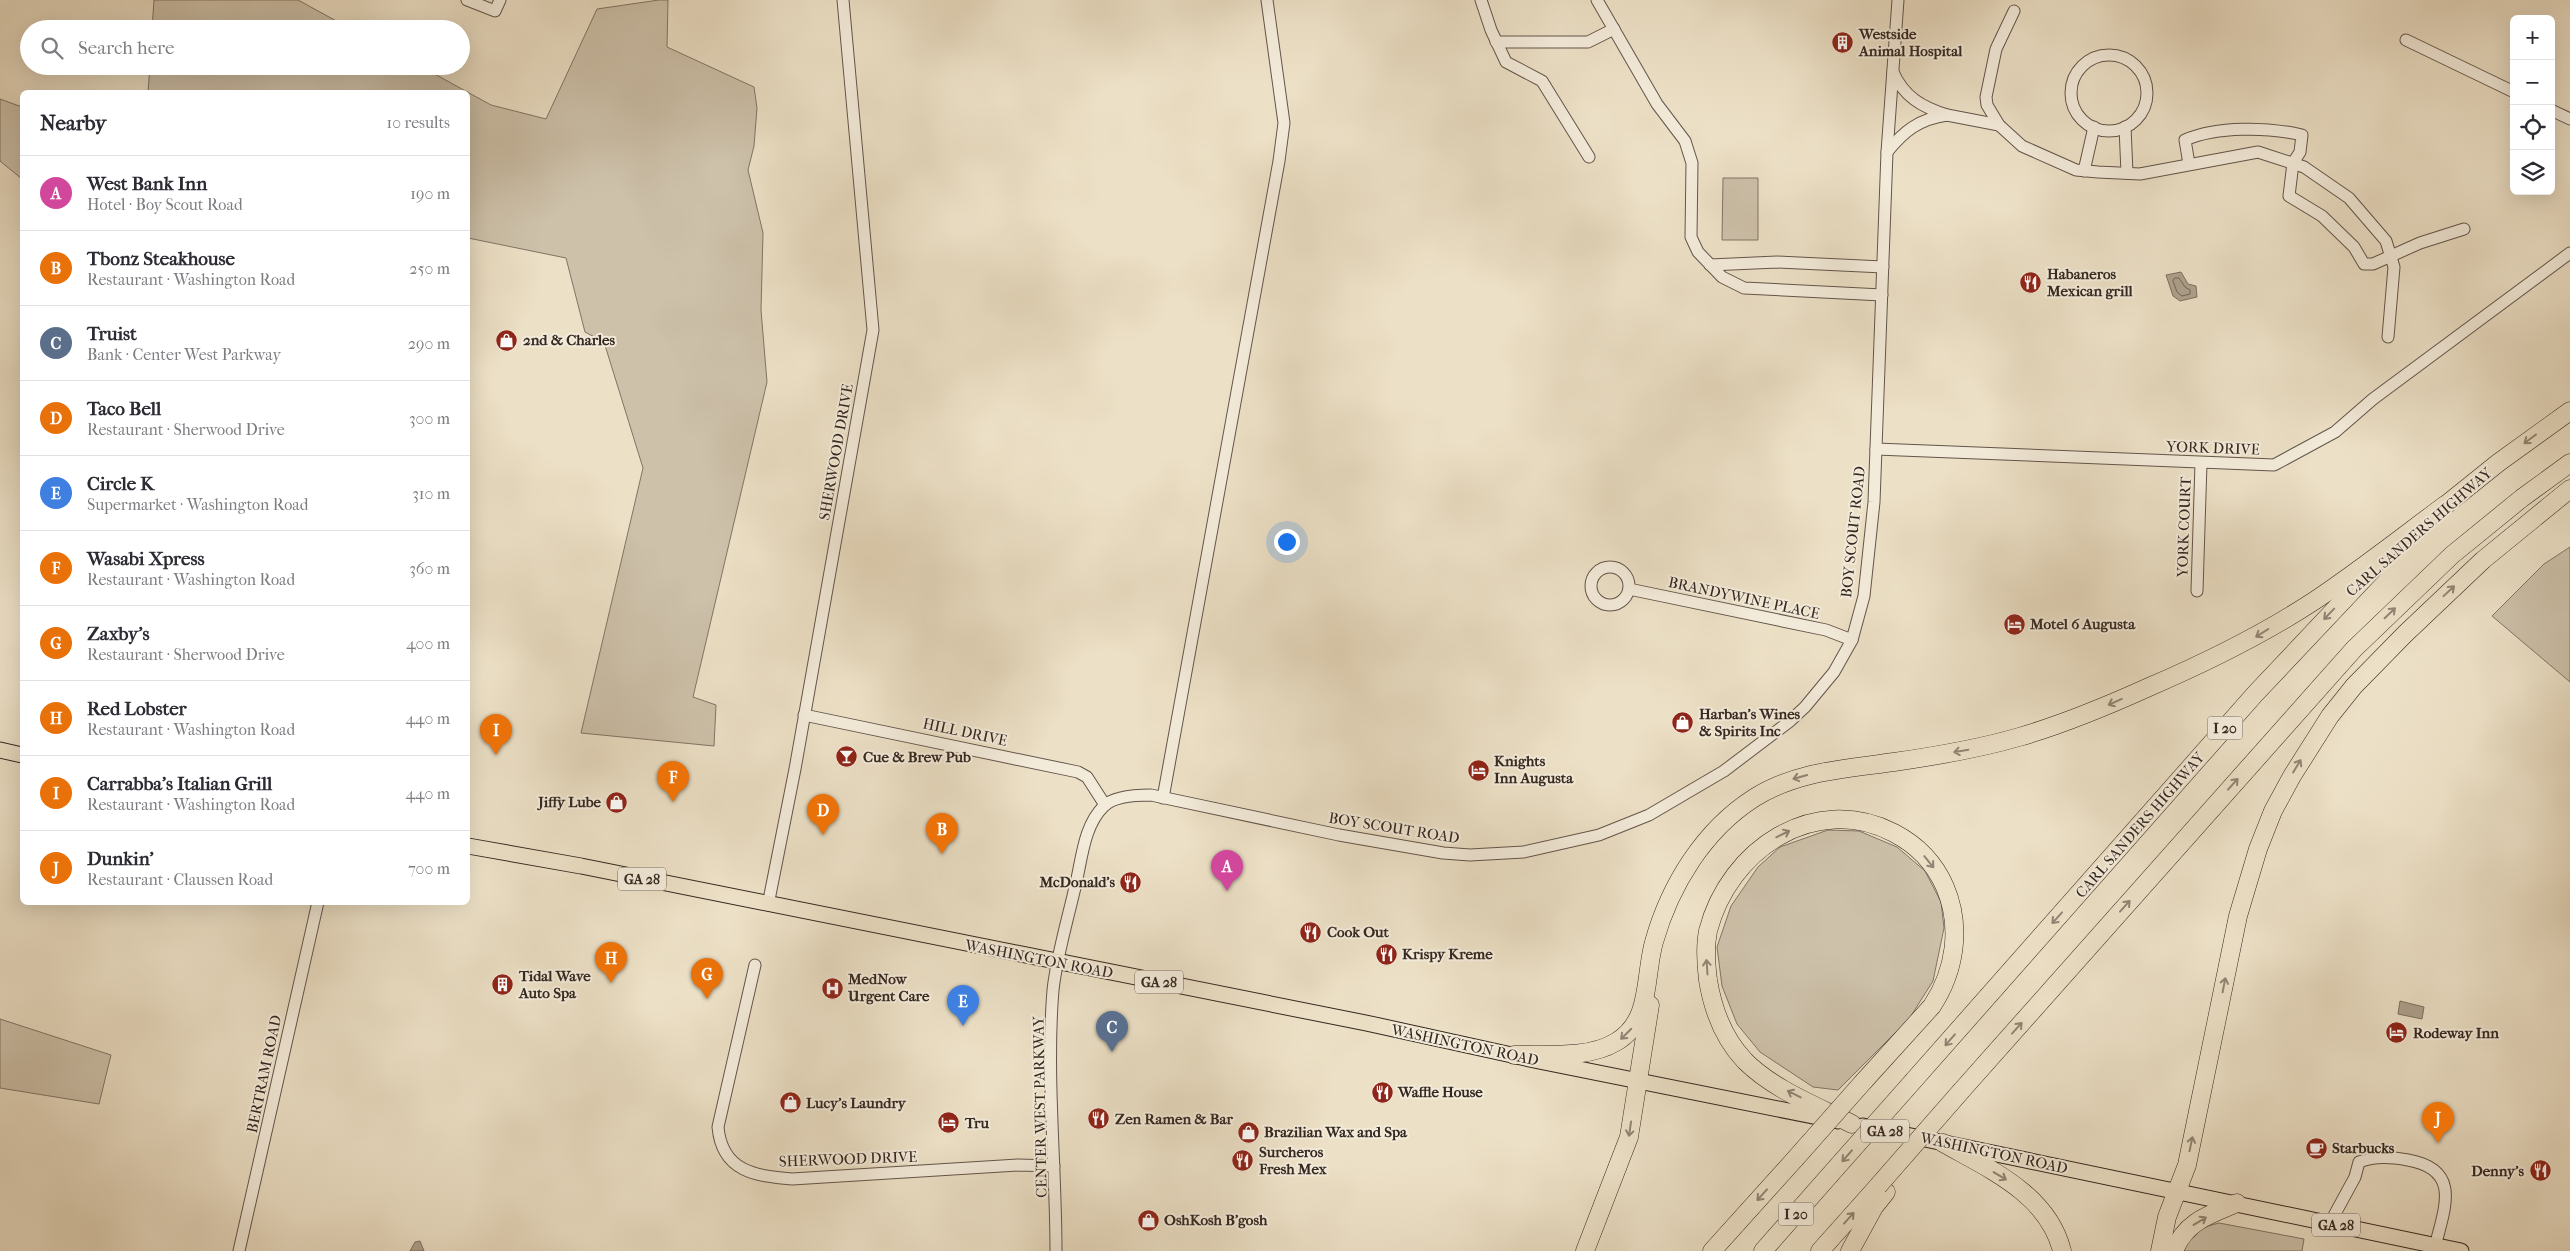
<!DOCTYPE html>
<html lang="en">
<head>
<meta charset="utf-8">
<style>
  body { margin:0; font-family:"IM FELL French Canon",serif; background:#f7f7f7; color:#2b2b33 }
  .controls { position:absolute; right:15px; top:15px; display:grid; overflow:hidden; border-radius:8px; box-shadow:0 5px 20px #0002 }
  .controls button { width:45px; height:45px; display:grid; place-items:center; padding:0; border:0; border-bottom:1px solid #e1e1e2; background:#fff; color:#2b2b33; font:25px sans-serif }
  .you { position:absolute; left:1286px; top:541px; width:18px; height:18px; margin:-12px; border:4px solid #fff; border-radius:50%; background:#1a73e8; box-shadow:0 0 0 8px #1a73e833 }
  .badge { display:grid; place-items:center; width:32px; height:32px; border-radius:50%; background:#8f2418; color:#fff; font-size:16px; font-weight:700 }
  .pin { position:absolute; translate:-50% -41px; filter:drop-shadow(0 1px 2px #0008) }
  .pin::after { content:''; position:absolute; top:26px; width:18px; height:15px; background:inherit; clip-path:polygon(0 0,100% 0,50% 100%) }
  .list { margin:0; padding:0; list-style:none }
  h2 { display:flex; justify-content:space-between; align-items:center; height:65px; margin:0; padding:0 20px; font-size:21px }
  h2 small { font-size:16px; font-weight:400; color:#7c7c81 }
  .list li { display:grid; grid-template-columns:32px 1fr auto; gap:15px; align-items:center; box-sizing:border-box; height:75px; padding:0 20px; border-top:1px solid #e1e1e2 }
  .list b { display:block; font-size:19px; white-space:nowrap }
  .list p { margin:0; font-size:16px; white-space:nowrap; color:#7c7c81 }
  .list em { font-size:16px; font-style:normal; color:#7c7c81 }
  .icon { flex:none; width:28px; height:28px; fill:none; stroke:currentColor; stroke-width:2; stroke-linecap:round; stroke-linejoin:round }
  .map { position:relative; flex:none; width:2570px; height:1251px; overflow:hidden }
  .search { position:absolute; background:#fff; box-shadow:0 5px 20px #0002; left:20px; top:20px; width:450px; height:55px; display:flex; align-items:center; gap:12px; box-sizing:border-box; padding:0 18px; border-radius:28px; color:#7c7c81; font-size:19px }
  .panel { position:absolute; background:#fff; box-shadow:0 5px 20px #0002; left:20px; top:90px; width:450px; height:815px; border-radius:8px }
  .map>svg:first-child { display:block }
  .green { fill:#cdc1aa; stroke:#817466 }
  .water { fill:#aea18e; stroke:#7e7062 }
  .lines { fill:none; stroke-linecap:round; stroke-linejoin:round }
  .shore { stroke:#726458; stroke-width:1 }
  .minor-casing { stroke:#63554a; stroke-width:13 }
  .major-casing { stroke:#352721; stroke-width:17 }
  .highway-casing { stroke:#352721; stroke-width:19 }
  .minor { stroke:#f3ebda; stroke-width:11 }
  .major { stroke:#ece0c6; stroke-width:15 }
  .highway { stroke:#ece0c6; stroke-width:18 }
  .highway-bridge-casing { stroke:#352721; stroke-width:19; stroke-linecap:butt }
  .highway-bridge { stroke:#ece0c6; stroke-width:18 }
  .oneway { stroke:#908474 }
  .labels { text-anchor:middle; stroke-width:4; stroke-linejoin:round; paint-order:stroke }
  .shield { fill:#f3ebda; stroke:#6e6258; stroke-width:1 }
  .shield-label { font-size:14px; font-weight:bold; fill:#352721 }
  .poi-label { font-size:15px; font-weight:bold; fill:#352721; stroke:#f3ebda; text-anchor:start }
  .street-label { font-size:15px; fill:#352721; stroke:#f3ebda }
</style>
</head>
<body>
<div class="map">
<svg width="2570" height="1251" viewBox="0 0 2570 1251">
  <rect width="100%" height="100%" fill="#ece0c6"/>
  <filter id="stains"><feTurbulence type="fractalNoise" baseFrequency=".004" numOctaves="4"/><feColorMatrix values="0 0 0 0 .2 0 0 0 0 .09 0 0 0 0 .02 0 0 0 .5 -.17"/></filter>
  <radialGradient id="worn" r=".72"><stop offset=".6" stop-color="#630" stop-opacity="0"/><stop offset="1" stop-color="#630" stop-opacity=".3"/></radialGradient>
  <g class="green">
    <path d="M154 0H298L351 29H152Z"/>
    <path d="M659 0H668L667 47 754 87 757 108 754 146 748 170 763 233 761 310 767 382 693 697 716 705 714 746 581 733 643 468 604 342 585 332 566 258 468 238V92H148L150 66H420L491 105 546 119 597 9Z"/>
    <path d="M0 99 22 107V179L0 161Z"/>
    <path d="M1723 178H1758V240H1722Z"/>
    <path d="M2570 547V682L2492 616 2544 564Z"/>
    <path d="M1828 830 1859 831 1897 847 1925 871 1941 902 1944 928 1933 981 1909 1019 1838 1090 1813 1087 1760 1052 1737 1024 1722 986 1717 947 1731 906 1758 867 1780 847Z"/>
    <path d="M0 1019 111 1055 99 1104 0 1088Z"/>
    <path d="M2219 1223 2304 1239 2302 1251H2181L2190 1236 2193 1238 2198 1233 2197 1229Z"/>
  </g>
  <g class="water">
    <path d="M2181 272 2188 284 2196 286 2197 297 2180 301 2173 296 2166 275Z"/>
    <path d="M2400 1001 2424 1007 2422 1019 2398 1014Z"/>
    <path d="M420 1241 424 1251H410L415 1242Z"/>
  </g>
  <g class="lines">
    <path class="shore" d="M2175 278H2179L2185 287 2190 290V294L2182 296 2177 292 2173 281Z"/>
    <defs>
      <g id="minor">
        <path d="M467 0 495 11 500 0"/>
        <path d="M1481 0 1491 30 1506 62 1542 81 1589 157"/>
        <path d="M1597 0 1657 104 1685 141 1692 163 1691 237 1698 252 1722 277 1744 288 1882 295"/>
        <path d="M2014 11 1996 49 1986 97 1987 105 1999 125 2022 146 2076 170 2098 172 2140 174 2258 152 2304 167 2349 198 2386 241 2394 267 2388 337"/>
        <path d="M2406 40 2514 92"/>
        <path d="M1496 42H1588L1614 29"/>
        <circle cx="2109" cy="93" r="38"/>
        <path d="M2551 110 2570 119"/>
        <path d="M1947 115 1999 125"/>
        <path d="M2125 127 2127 173"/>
        <path d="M1887 152C1904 131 1919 119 1947 115 1922 107 1904 97 1893 72"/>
        <path d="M2189 164 2185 140C2217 126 2268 127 2302 135L2300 152 2293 163 2289 196 2322 216 2354 247 2364 264H2373L2420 243 2464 229"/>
        <path d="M2084 171 2094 127"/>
        <path d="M1710 265 1777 262 1883 267"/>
        <path d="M1876 449 2274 465 2335 432 2373 399 2570 253"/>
        <circle cx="1610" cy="586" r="19"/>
        <path d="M1629 589 1826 630 1852 640"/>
        <path d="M2197 591 2201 463"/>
        <path d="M804 715 1078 772 1087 777 1105 805"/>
        <path d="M1163 798 1279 161 1284 123 1267 0"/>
        <path d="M768 905 795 769 873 330 843 0"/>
        <path d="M755 965 718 1127C722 1172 756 1176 792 1179L1018 1165 1054 1166"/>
        <path d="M2330 1223 2355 1177 2359 1162C2376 1156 2390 1157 2408 1160 2464 1170 2443 1211 2434 1251"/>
        <path d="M239 1251 318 902"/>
        <path d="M1056 1251C1056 1166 1046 1074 1053 990 1057 954 1068 919 1076 883 1082 858 1084 825 1104 806 1114 796 1137 795 1151 795L1339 835 1443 853 1470 855 1524 852 1599 835 1649 815 1724 771 1790 721 1805 707 1834 672 1852 640 1864 596 1874 502 1887 152 1898 0"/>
      </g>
      <g id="major">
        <path d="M0 750 22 755"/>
        <path d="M468 846 581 866 1366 1023 1539 1061 1838 1121"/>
        <path d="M1863 1126 2461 1251"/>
      </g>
      <g id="highway">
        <path d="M2437 512 2498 463 2570 411"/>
        <path d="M1514 1055C1546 1054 1588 1059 1616 1042 1652 1021 1644 977 1654 942 1670 885 1704 830 1754 798 1797 771 1845 769 1894 762 1936 756 1978 749 2019 737 2064 724 2107 706 2149 687 2207 662 2262 635 2314 601 2359 571 2402 537 2445 505"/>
        <path d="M1914 1080 2255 694 2373 569"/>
        <path d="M1962 1090 2354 649 2452 555 2522 498 2570 463"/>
        <path d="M1852 1124C1817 1106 1774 1090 1745 1061 1723 1038 1713 1011 1708 980 1706 964 1705 946 1708 931 1729 849 1815 792 1894 833 1917 845 1935 864 1945 887 1962 927 1955 971 1932 1006L1864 1081"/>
        <path d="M1943 1143C1989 1169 2048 1194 2062 1251"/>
        <path d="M1585 1251 1629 1137 1650 1005"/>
        <path d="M1712 1251 1795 1159"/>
        <path d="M1763 1251 1829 1176"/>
        <path d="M1820 1251 1878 1186"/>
        <path d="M1850 1251 1874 1207 1886 1192"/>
        <path d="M2160 1251 2167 1217 2187 1165 2238 916 2258 849 2273 811 2292 776 2330 716 2354 686 2405 634 2483 560 2570 489"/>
        <path d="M2174 1251C2186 1221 2209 1215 2237 1203"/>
      </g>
    </defs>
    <use href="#minor" class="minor-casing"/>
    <use href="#major" class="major-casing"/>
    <use href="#highway" class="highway-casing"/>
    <use href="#minor" class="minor"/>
    <use href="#major" class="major"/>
    <use href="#highway" class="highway"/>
    <defs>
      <g id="highway-bridge">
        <path d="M1795 1159 1864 1081"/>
        <path d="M1829 1176 1914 1080"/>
        <path d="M1878 1186 1962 1090"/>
      </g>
    </defs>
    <use href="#highway-bridge" class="highway-bridge-casing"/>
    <use href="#highway-bridge" class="highway-bridge"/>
  </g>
  <defs><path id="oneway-shaft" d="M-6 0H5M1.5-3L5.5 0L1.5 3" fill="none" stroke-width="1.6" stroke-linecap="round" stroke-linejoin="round" transform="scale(1.25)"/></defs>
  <g class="oneway">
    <use href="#oneway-shaft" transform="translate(2530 439) rotate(143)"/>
    <use href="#oneway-shaft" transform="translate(2449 591) rotate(-43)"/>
    <use href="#oneway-shaft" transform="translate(2390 613) rotate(-44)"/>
    <use href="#oneway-shaft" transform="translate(2329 614) rotate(134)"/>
    <use href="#oneway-shaft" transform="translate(2262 633) rotate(148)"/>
    <use href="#oneway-shaft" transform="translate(2115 702) rotate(156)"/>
    <use href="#oneway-shaft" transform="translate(1961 751) rotate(170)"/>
    <use href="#oneway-shaft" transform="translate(2297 766) rotate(-59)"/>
    <use href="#oneway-shaft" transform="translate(1800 777) rotate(164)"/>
    <use href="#oneway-shaft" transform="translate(2233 784) rotate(-48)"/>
    <use href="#oneway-shaft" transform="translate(1783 834) rotate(-26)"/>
    <use href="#oneway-shaft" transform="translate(1929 862) rotate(51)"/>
    <use href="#oneway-shaft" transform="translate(2125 906) rotate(-48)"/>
    <use href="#oneway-shaft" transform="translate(2057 918) rotate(132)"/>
    <use href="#oneway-shaft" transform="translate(1707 967) rotate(-94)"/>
    <use href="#oneway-shaft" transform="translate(2224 985) rotate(-79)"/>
    <use href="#oneway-shaft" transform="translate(2017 1028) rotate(-48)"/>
    <use href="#oneway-shaft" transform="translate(1626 1034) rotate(135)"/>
    <use href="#oneway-shaft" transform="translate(1950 1040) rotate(131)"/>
    <use href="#oneway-shaft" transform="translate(1794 1094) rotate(-153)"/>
    <use href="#oneway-shaft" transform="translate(1630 1129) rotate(98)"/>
    <use href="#oneway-shaft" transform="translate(2191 1144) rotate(-78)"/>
    <use href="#oneway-shaft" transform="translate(1847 1156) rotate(131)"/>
    <use href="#oneway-shaft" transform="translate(2000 1176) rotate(31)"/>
    <use href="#oneway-shaft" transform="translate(1762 1195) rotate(132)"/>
    <use href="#oneway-shaft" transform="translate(1849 1218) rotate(-48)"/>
    <use href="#oneway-shaft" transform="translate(2200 1221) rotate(-31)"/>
  </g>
  <defs>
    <symbol id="building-disc" viewBox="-11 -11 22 22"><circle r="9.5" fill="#8f2418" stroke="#f3ebda"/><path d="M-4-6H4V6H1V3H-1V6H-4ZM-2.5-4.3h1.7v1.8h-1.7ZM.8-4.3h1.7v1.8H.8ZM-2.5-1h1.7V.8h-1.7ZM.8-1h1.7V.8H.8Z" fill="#fff"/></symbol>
    <symbol id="restaurant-disc" viewBox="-11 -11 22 22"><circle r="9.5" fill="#8f2418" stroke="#f3ebda"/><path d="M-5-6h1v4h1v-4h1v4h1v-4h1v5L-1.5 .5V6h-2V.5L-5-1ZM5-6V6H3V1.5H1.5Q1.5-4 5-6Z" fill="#fff"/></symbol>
    <symbol id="shop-disc" viewBox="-11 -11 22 22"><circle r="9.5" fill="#8f2418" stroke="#f3ebda"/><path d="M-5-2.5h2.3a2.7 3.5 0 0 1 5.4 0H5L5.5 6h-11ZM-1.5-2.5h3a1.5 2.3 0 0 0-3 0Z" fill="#fff"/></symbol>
    <symbol id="hotel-disc" viewBox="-11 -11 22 22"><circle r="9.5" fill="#8f2418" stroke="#f3ebda"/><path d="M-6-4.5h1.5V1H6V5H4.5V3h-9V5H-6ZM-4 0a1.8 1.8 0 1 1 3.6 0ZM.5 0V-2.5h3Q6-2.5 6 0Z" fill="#fff"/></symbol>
    <symbol id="bar-disc" viewBox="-11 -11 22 22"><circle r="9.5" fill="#8f2418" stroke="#f3ebda"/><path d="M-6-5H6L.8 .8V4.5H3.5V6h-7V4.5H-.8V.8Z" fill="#fff"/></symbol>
    <symbol id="hospital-disc" viewBox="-11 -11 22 22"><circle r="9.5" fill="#8f2418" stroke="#f3ebda"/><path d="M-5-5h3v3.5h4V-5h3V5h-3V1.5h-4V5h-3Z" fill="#fff"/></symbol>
    <symbol id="cafe-disc" viewBox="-11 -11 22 22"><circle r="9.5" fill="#8f2418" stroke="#f3ebda"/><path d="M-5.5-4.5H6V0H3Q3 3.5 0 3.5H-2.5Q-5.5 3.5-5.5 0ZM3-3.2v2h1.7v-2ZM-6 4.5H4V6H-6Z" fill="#fff"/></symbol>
  </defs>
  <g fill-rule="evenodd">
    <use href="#building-disc" x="1830" y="30" width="25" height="25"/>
    <use href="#restaurant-disc" x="2018" y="270" width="25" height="25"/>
    <use href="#shop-disc" x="494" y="328" width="25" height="25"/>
    <use href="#hotel-disc" x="2002" y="612" width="25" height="25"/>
    <use href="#shop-disc" x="1670" y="710" width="25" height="25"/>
    <use href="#bar-disc" x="834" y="744" width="25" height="25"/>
    <use href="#hotel-disc" x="1466" y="758" width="25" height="25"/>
    <use href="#shop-disc" x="604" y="790" width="25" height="25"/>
    <use href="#restaurant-disc" x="1118" y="870" width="25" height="25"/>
    <use href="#restaurant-disc" x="1298" y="920" width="25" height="25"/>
    <use href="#restaurant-disc" x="1374" y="942" width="25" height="25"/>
    <use href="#building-disc" x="490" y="972" width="25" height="25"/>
    <use href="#hospital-disc" x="820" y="976" width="25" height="25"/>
    <use href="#hotel-disc" x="2384" y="1020" width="25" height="25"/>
    <use href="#restaurant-disc" x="1370" y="1080" width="25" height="25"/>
    <use href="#shop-disc" x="778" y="1090" width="25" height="25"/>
    <use href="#restaurant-disc" x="1086" y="1106" width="25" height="25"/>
    <use href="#hotel-disc" x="936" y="1110" width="25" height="25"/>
    <use href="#shop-disc" x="1236" y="1120" width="25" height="25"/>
    <use href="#cafe-disc" x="2304" y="1136" width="25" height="25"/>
    <use href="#restaurant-disc" x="1230" y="1148" width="25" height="25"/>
    <use href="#restaurant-disc" x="2528" y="1158" width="25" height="25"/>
    <use href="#shop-disc" x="1136" y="1208" width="25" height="25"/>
  </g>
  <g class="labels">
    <g class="shield">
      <rect x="2207.5" y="716.5" width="35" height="23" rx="4"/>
      <rect x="618" y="867.5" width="48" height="23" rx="4"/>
      <rect x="1135" y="970.5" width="48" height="23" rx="4"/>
      <rect x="1861" y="1119.5" width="48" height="23" rx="4"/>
      <rect x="1778.5" y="1202.5" width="35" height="23" rx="4"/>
      <rect x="2312" y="1213.5" width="48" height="23" rx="4"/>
    </g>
    <g class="shield-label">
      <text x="2225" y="733">I 20</text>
      <text x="642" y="884">GA 28</text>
      <text x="1159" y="987">GA 28</text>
      <text x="1885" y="1136">GA 28</text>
      <text x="1796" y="1219">I 20</text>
      <text x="2336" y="1230">GA 28</text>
    </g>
    <g class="poi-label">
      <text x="1859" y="39">Westside<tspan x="1859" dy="17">Animal Hospital</tspan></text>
      <text x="2047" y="279">Habaneros<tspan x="2047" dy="17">Mexican grill</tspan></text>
      <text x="523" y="345">2nd &amp; Charles</text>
      <text x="2030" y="629">Motel 6 Augusta</text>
      <text x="1699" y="719">Harban's Wines<tspan x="1699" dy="17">&amp; Spirits Inc</tspan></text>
      <text x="863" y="762">Cue &amp; Brew Pub</text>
      <text x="1494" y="766">Knights<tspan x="1494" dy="17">Inn Augusta</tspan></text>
      <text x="601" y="807" text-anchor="end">Jiffy Lube</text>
      <text x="1115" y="887" text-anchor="end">McDonald's</text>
      <text x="1327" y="937">Cook Out</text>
      <text x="1402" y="959">Krispy Kreme</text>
      <text x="519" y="981">Tidal Wave<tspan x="519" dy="17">Auto Spa</tspan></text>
      <text x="848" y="984">MedNow<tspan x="848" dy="17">Urgent Care</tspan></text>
      <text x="2413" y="1038">Rodeway Inn</text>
      <text x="1398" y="1097">Waffle House</text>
      <text x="806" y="1108">Lucy's Laundry</text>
      <text x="1115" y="1124">Zen Ramen &amp; Bar</text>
      <text x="965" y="1128">Tru</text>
      <text x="1264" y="1137">Brazilian Wax and Spa</text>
      <text x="2332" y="1153">Starbucks</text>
      <text x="1259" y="1157">Surcheros<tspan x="1259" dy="17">Fresh Mex</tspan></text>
      <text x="2524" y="1176" text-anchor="end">Denny's</text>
      <text x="1164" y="1225">OshKosh B'gosh</text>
    </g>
    <g class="street-label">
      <text transform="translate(2213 448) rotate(2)" y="5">YORK DRIVE</text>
      <text transform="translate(836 452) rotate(-80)" y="5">SHERWOOD DRIVE</text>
      <text transform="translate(2184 527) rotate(-88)" y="5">YORK COURT</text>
      <text transform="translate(1853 532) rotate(-84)" y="5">BOY SCOUT ROAD</text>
      <text transform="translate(2419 532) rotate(-41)" y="5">CARL SANDERS HIGHWAY</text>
      <text transform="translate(1744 598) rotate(12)" y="5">BRANDYWINE PLACE</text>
      <text transform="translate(965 732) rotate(12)" y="5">HILL DRIVE</text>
      <text transform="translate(2140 825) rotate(-49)" y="5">CARL SANDERS HIGHWAY</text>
      <text transform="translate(1394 828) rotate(9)" y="5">BOY SCOUT ROAD</text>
      <text transform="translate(1039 959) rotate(11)" y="5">WASHINGTON ROAD</text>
      <text transform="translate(1465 1045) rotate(12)" y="5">WASHINGTON ROAD</text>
      <text transform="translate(264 1074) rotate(-78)" y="5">BERTRAM ROAD</text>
      <text transform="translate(1040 1107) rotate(-91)" y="5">CENTER WEST PARKWAY</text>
      <text transform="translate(1994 1153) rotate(12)" y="5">WASHINGTON ROAD</text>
      <text transform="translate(848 1159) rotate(-2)" y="5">SHERWOOD DRIVE</text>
    </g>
  </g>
  <rect width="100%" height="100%" filter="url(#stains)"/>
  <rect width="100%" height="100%" fill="url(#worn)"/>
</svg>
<div class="controls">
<button>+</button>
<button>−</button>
<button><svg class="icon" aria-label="locate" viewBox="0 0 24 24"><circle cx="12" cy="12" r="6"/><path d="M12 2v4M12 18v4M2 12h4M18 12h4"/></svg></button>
<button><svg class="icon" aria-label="layers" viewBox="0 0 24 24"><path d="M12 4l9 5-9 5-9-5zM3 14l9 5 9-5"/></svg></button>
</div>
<div class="you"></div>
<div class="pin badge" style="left:1227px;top:891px;background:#d1479c">A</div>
<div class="pin badge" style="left:942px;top:854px;background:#e8710a">B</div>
<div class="pin badge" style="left:1112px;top:1052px;background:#5c6f8a">C</div>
<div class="pin badge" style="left:823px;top:835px;background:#e8710a">D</div>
<div class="pin badge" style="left:963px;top:1026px;background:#3f7fe0">E</div>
<div class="pin badge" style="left:673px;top:802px;background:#e8710a">F</div>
<div class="pin badge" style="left:707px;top:999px;background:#e8710a">G</div>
<div class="pin badge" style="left:611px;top:983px;background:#e8710a">H</div>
<div class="pin badge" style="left:496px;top:755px;background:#e8710a">I</div>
<div class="pin badge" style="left:2438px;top:1143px;background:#e8710a">J</div>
<div class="search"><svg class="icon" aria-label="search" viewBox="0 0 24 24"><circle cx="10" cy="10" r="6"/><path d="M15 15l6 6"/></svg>Search here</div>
<section class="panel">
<h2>Nearby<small>10 results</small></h2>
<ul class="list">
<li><span class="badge" style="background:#d1479c">A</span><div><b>West Bank Inn</b><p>Hotel · Boy Scout Road</p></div><em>190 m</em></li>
<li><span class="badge" style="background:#e8710a">B</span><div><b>Tbonz Steakhouse</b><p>Restaurant · Washington Road</p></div><em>250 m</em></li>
<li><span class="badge" style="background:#5c6f8a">C</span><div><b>Truist</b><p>Bank · Center West Parkway</p></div><em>290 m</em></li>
<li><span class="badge" style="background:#e8710a">D</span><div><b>Taco Bell</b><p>Restaurant · Sherwood Drive</p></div><em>300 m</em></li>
<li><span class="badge" style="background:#3f7fe0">E</span><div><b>Circle K</b><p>Supermarket · Washington Road</p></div><em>310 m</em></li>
<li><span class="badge" style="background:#e8710a">F</span><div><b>Wasabi Xpress</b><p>Restaurant · Washington Road</p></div><em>360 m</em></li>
<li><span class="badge" style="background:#e8710a">G</span><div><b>Zaxby's</b><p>Restaurant · Sherwood Drive</p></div><em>400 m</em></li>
<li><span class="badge" style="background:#e8710a">H</span><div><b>Red Lobster</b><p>Restaurant · Washington Road</p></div><em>440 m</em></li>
<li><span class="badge" style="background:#e8710a">I</span><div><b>Carrabba's Italian Grill</b><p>Restaurant · Washington Road</p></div><em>440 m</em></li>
<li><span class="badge" style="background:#e8710a">J</span><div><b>Dunkin'</b><p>Restaurant · Claussen Road</p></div><em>700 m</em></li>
</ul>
</section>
</div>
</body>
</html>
